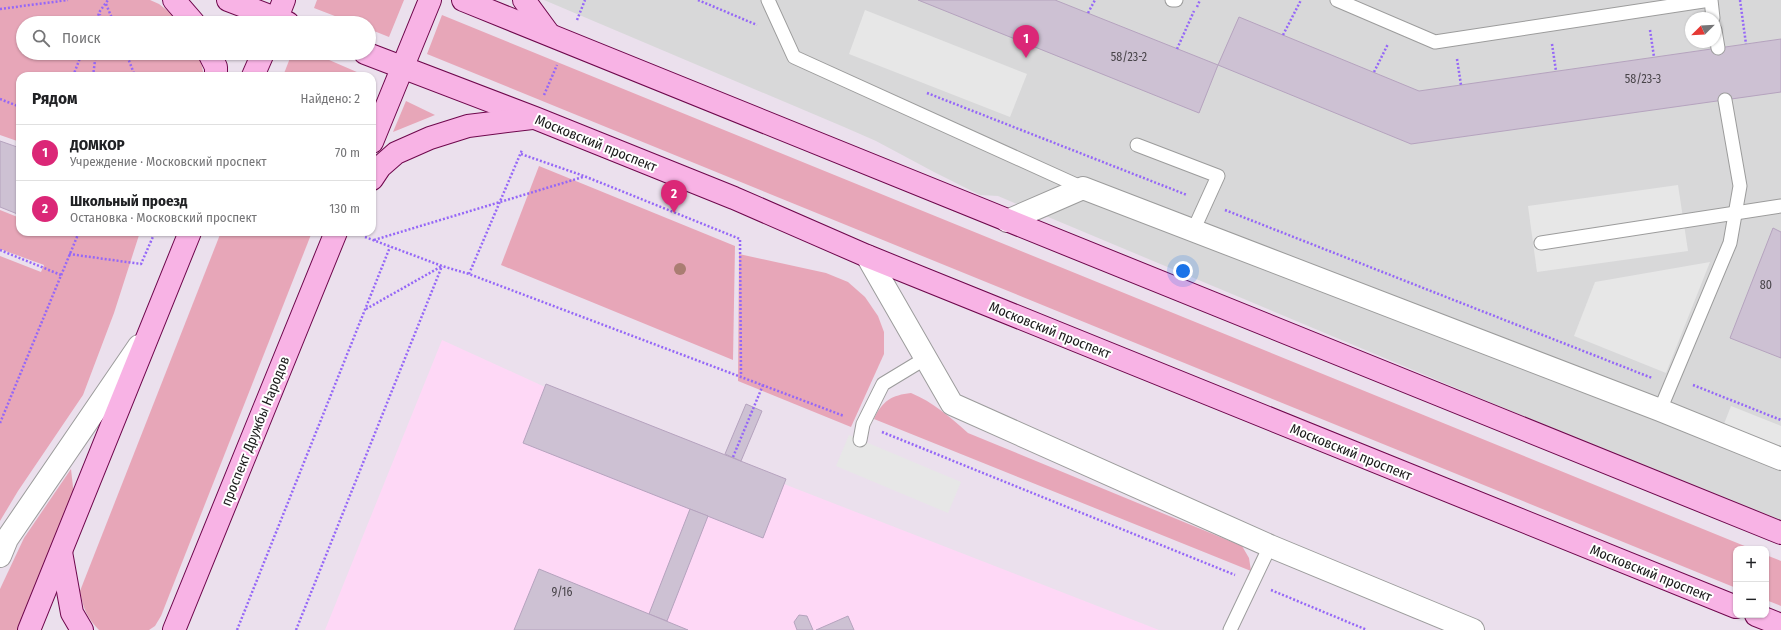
<!DOCTYPE html>
<html lang="ru">
<head>
<meta charset="utf-8">
<style>
  body { margin:0; font-family:"Fira Sans Condensed",sans-serif; background:#f6f6f6; color:#202124 }
  .controls { position:absolute; right:12px; bottom:12px; display:grid; overflow:hidden; border-radius:8px; box-shadow:0 1px 3px #0004 }
  .controls button { width:36px; height:36px; display:grid; place-items:center; padding:0; border:0; border-bottom:1px solid #e0e0e0; background:#fff; color:#202124; font:20px sans-serif }
  .compass { position:absolute; left:1685px; top:12px; width:36px; height:36px; border-radius:50%; background:#fff; box-shadow:0 1px 3px #0004; rotate:246deg }
  .you { position:absolute; left:1183px; top:271px; width:14px; height:14px; margin:-10px; border:3px solid #fff; border-radius:50%; background:#1a73e8; box-shadow:0 0 0 6px #1a73e833 }
  .badge { display:grid; place-items:center; width:26px; height:26px; border-radius:50%; background:#db2777; color:#fff; font-size:13px; font-weight:700 }
  .pin { position:absolute; translate:-50% -33px; filter:drop-shadow(0 1px 2px #0008) }
  .pin::after { content:''; position:absolute; top:21px; width:14px; height:12px; background:inherit; clip-path:polygon(0 0,100% 0,50% 100%) }
  .list { margin:0; padding:0; list-style:none }
  h2 { display:flex; justify-content:space-between; align-items:center; height:52px; margin:0; padding:0 16px; font-size:17px }
  h2 small { font-size:13px; font-weight:400; color:#757577 }
  .list li { display:grid; grid-template-columns:26px 1fr auto; gap:12px; align-items:center; box-sizing:border-box; height:56px; padding:0 16px; border-top:1px solid #e0e0e0 }
  .list b { display:block; font-size:15px; white-space:nowrap }
  .list p { margin:0; font-size:13px; white-space:nowrap; color:#757577 }
  .list em { font-size:13px; font-style:normal; color:#757577 }
  .icon { flex:none; width:22px; height:22px; fill:none; stroke:currentColor; stroke-width:2; stroke-linecap:round; stroke-linejoin:round }
  .map { position:relative; flex:none; width:1781px; height:630px; overflow:hidden }
  .search { position:absolute; background:#fff; box-shadow:0 1px 3px #0004; left:16px; top:16px; width:360px; height:44px; display:flex; align-items:center; gap:10px; box-sizing:border-box; padding:0 14px; border-radius:22px; color:#757577; font-size:15px }
  .panel { position:absolute; background:#fff; box-shadow:0 1px 3px #0004; left:16px; top:72px; width:360px; height:164px; border-radius:12px }
  .map>svg:first-child { display:block }
  .residential { fill:#d8d8d9; fill-rule:evenodd }
  .education { fill:#fed8f6 }
  .grass { fill:#e7a6b8 }
  .parking { fill:#e7e7e7 }
  .building { fill:#cdc1d3; stroke:#b5a3be }
  .lines { fill:none; stroke-linecap:round; stroke-linejoin:round }
  .lane-casing { stroke:#9c9c9c; stroke-width:15 }
  .street-casing { stroke:#9c9c9c; stroke-width:24 }
  .secondary-casing { stroke:#6e074c; stroke-width:24 }
  .path { stroke:#9567f7; stroke-width:2.5; stroke-dasharray:2 2; stroke-linecap:butt }
  .lane { stroke:#fff; stroke-width:13 }
  .street { stroke:#fff; stroke-width:22 }
  .secondary { stroke:#f8b3e5; stroke-width:22 }
  .tree { fill:#aa7d72 }
  .labels { text-anchor:middle; stroke-width:4; stroke-linejoin:round; paint-order:stroke }
  .number-label { font-size:12px; fill:#484449 }
  .street-label { font-size:14px; fill:#1b1b1b; stroke:#fff }
</style>
</head>
<body>
<div class="map">
<svg width="1781" height="630" viewBox="0 0 1781 630">
  <rect width="100%" height="100%" fill="#ebe0ed"/>
  <path class="residential" d="M544 0H1781V524L998 196 980 195 934 172 876 141 844 127ZM1691 18H1715V42H1691Z"/>
  <path class="education" d="M442 340 545 387 546 384 786 479 784 484 1159 630H325Z"/>
  <g class="grass">
    <path d="M0 0H150L159 4 183 23H23V53H199L204 76H20V142L0 135Z"/>
    <path d="M317 0H404L389 37 369 29V23H353L314 8Z"/>
    <path d="M442 15 1752 549H1736V588L427 54Z"/>
    <path d="M292 53H313L366 76H283Z"/>
    <path d="M406 101 435 115 393 132Z"/>
    <path d="M539 166 735 246 733 360 501 265Z"/>
    <path d="M0 210 20 218V232H140L114 313 83 395 18 491 0 521V256L41 272 44 265 0 249Z"/>
    <path d="M221 232H312L161 616 155 626 149 630H99C87 618 83 608 80 591Z"/>
    <path d="M739 254 826 273 848 282 865 297 878 316 884 332V354L851 427 738 381Z"/>
    <path d="M911 393C933 402 950 417 968 433L1242 546 1249 558 1251 571 874 419C882 401 892 395 911 393Z"/>
    <path d="M71 469 74 496 19 630H0V589L24 538Z"/>
    <path d="M1766 555 1781 561V606L1766 600Z"/>
  </g>
  <g class="parking">
    <path d="M865 10 1027 74 1010 117 849 54Z"/>
    <path d="M1678 185 1688 251 1537 272 1528 206Z"/>
    <path d="M1710 262 1666 373 1574 336 1595 282Z"/>
    <path d="M1731 406 1781 426V446L1724 424Z"/>
    <path d="M849 435 961 482 948 513 836 466Z"/>
  </g>
  <g class="building">
    <path d="M918 0H1055L1218 65 1199 113Z"/>
    <path d="M1239 17 1419 91 1781 39V92L1411 144 1218 65Z"/>
    <path d="M0 141 20 148V215L0 207Z"/>
    <path d="M1773 228 1781 232V358L1730 338Z"/>
    <path d="M546 384 786 479 763 538 523 443Z"/>
    <path d="M746 404 762 411 741 461 725 454Z"/>
    <path d="M690 509 708 516 667 621 649 614Z"/>
    <path d="M539 569 649 614 688 630H514Z"/>
    <path d="M799 615 807 616 813 630H797L794 622Z"/>
    <path d="M848 616 854 630H816Z"/>
  </g>
  <g class="lines">
    <defs>
      <g id="lane">
        <path d="M768 0 794 57 1083 188"/>
        <path d="M1172 0H1176"/>
        <path d="M1337 0 1435 42 1710 0"/>
        <path d="M1711 0 1713 18"/>
        <path d="M1715 30 1718 48"/>
        <path d="M1137 145 1218 176 1193 231"/>
        <path d="M1541 243 1781 206"/>
        <path d="M1660 410 1730 243 1740 186 1725 100"/>
        <path d="M860 440 863 424 883 384 926 358"/>
        <path d="M1230 630 1270 546"/>
      </g>
      <g id="street">
        <path d="M1007 221 1083 188 1660 410 1781 459"/>
        <path d="M867 256 952 404 1270 546 1473 630"/>
        <path d="M0 556 7 539 139 346"/>
      </g>
      <g id="secondary">
        <path d="M174 0 194 23"/>
        <path d="M228 0 288 23"/>
        <path d="M463 0 1781 533"/>
        <path d="M524 0 549 34"/>
        <path d="M275 23 284 0"/>
        <path d="M209 53 216 67V76"/>
        <path d="M365 53 535 118 734 198 867 256 1736 607"/>
        <path d="M253 76 263 53"/>
        <path d="M372 142 430 0"/>
        <path d="M372 179 380 167 396 153 430 138 468 126 532 118"/>
        <path d="M61 552 72 613 82 630"/>
        <path d="M1756 615 1781 625"/>
        <path d="M29 630 190 232"/>
        <path d="M174 630 336 232"/>
      </g>
    </defs>
    <use href="#lane" class="lane-casing"/>
    <use href="#street" class="street-casing"/>
    <use href="#secondary" class="secondary-casing"/>
    <g class="path">
      <path d="M698 0 757 25"/>
      <path d="M1740 0 1746 44"/>
      <path d="M106 4 114 23"/>
      <path d="M1197 7 1200 0"/>
      <path d="M0 9 68 0"/>
      <path d="M1088 13 1095 0"/>
      <path d="M577 20 585 0"/>
      <path d="M95 23 100 11 108 0"/>
      <path d="M99 23 100 14"/>
      <path d="M1650 30 1654 57"/>
      <path d="M1283 35 1301 0"/>
      <path d="M1552 44 1556 71"/>
      <path d="M1177 49 1194 11"/>
      <path d="M126 53 135 76"/>
      <path d="M1457 59 1461 85"/>
      <path d="M1374 72 1388 44"/>
      <path d="M73 76 82 53"/>
      <path d="M93 76 96 53"/>
      <path d="M927 93 1187 195"/>
      <path d="M544 95 557 65"/>
      <path d="M0 99 20 107"/>
      <path d="M521 154 584 176 740 239 741 376"/>
      <path d="M1225 210 1652 378"/>
      <path d="M365 237 442 266 469 274 844 416"/>
      <path d="M374 240 583 177"/>
      <path d="M0 250 61 275"/>
      <path d="M69 254 141 264 155 232"/>
      <path d="M469 274 522 150"/>
      <path d="M366 309 442 266"/>
      <path d="M1693 385 1781 420"/>
      <path d="M0 423 79 232"/>
      <path d="M882 432 1235 575"/>
      <path d="M733 457 763 385"/>
      <path d="M1271 590 1367 630"/>
      <path d="M237 630 390 247"/>
      <path d="M296 630 442 266"/>
    </g>
    <use href="#lane" class="lane"/>
    <use href="#street" class="street"/>
    <use href="#secondary" class="secondary"/>
  </g>
  <circle class="tree" cx="680" cy="269" r="6"/>
  <g class="labels">
    <g class="number-label">
      <text x="1129" y="61">58/23-2</text>
      <text x="1643" y="83">58/23-3</text>
      <text x="1766" y="289">80</text>
      <text x="562" y="596">9/16</text>
    </g>
    <g class="street-label">
      <text transform="translate(596 143) rotate(22)" y="5">Московский проспект</text>
      <text transform="translate(1050 330) rotate(22)" y="5">Московский проспект</text>
      <text transform="translate(255 431) rotate(-68)" y="5">проспект Дружбы Народов</text>
      <text transform="translate(1351 452) rotate(22)" y="5">Московский проспект</text>
      <text transform="translate(1651 573) rotate(22)" y="5">Московский проспект</text>
    </g>
  </g>
</svg>
<div class="controls">
<button>+</button>
<button>−</button>
</div>
<svg class="compass" viewBox="-18 -18 36 36"><path d="M0-13l5 13h-10z" fill="#e53935"/><path d="M0 13l5-13h-10z" fill="#757577"/></svg>
<div class="you"></div>
<div class="pin badge" style="left:1026px;top:58px">1</div>
<div class="pin badge" style="left:674px;top:213px">2</div>
<div class="search"><svg class="icon" aria-label="search" viewBox="0 0 24 24"><circle cx="10" cy="10" r="6"/><path d="M15 15l6 6"/></svg>Поиск</div>
<section class="panel">
<h2>Рядом<small>Найдено: 2</small></h2>
<ul class="list">
<li><span class="badge">1</span><div><b>ДОМКОР</b><p>Учреждение · Московский проспект</p></div><em>70 m</em></li>
<li><span class="badge">2</span><div><b>Школьный проезд</b><p>Остановка · Московский проспект</p></div><em>130 m</em></li>
</ul>
</section>
</div>
</body>
</html>
